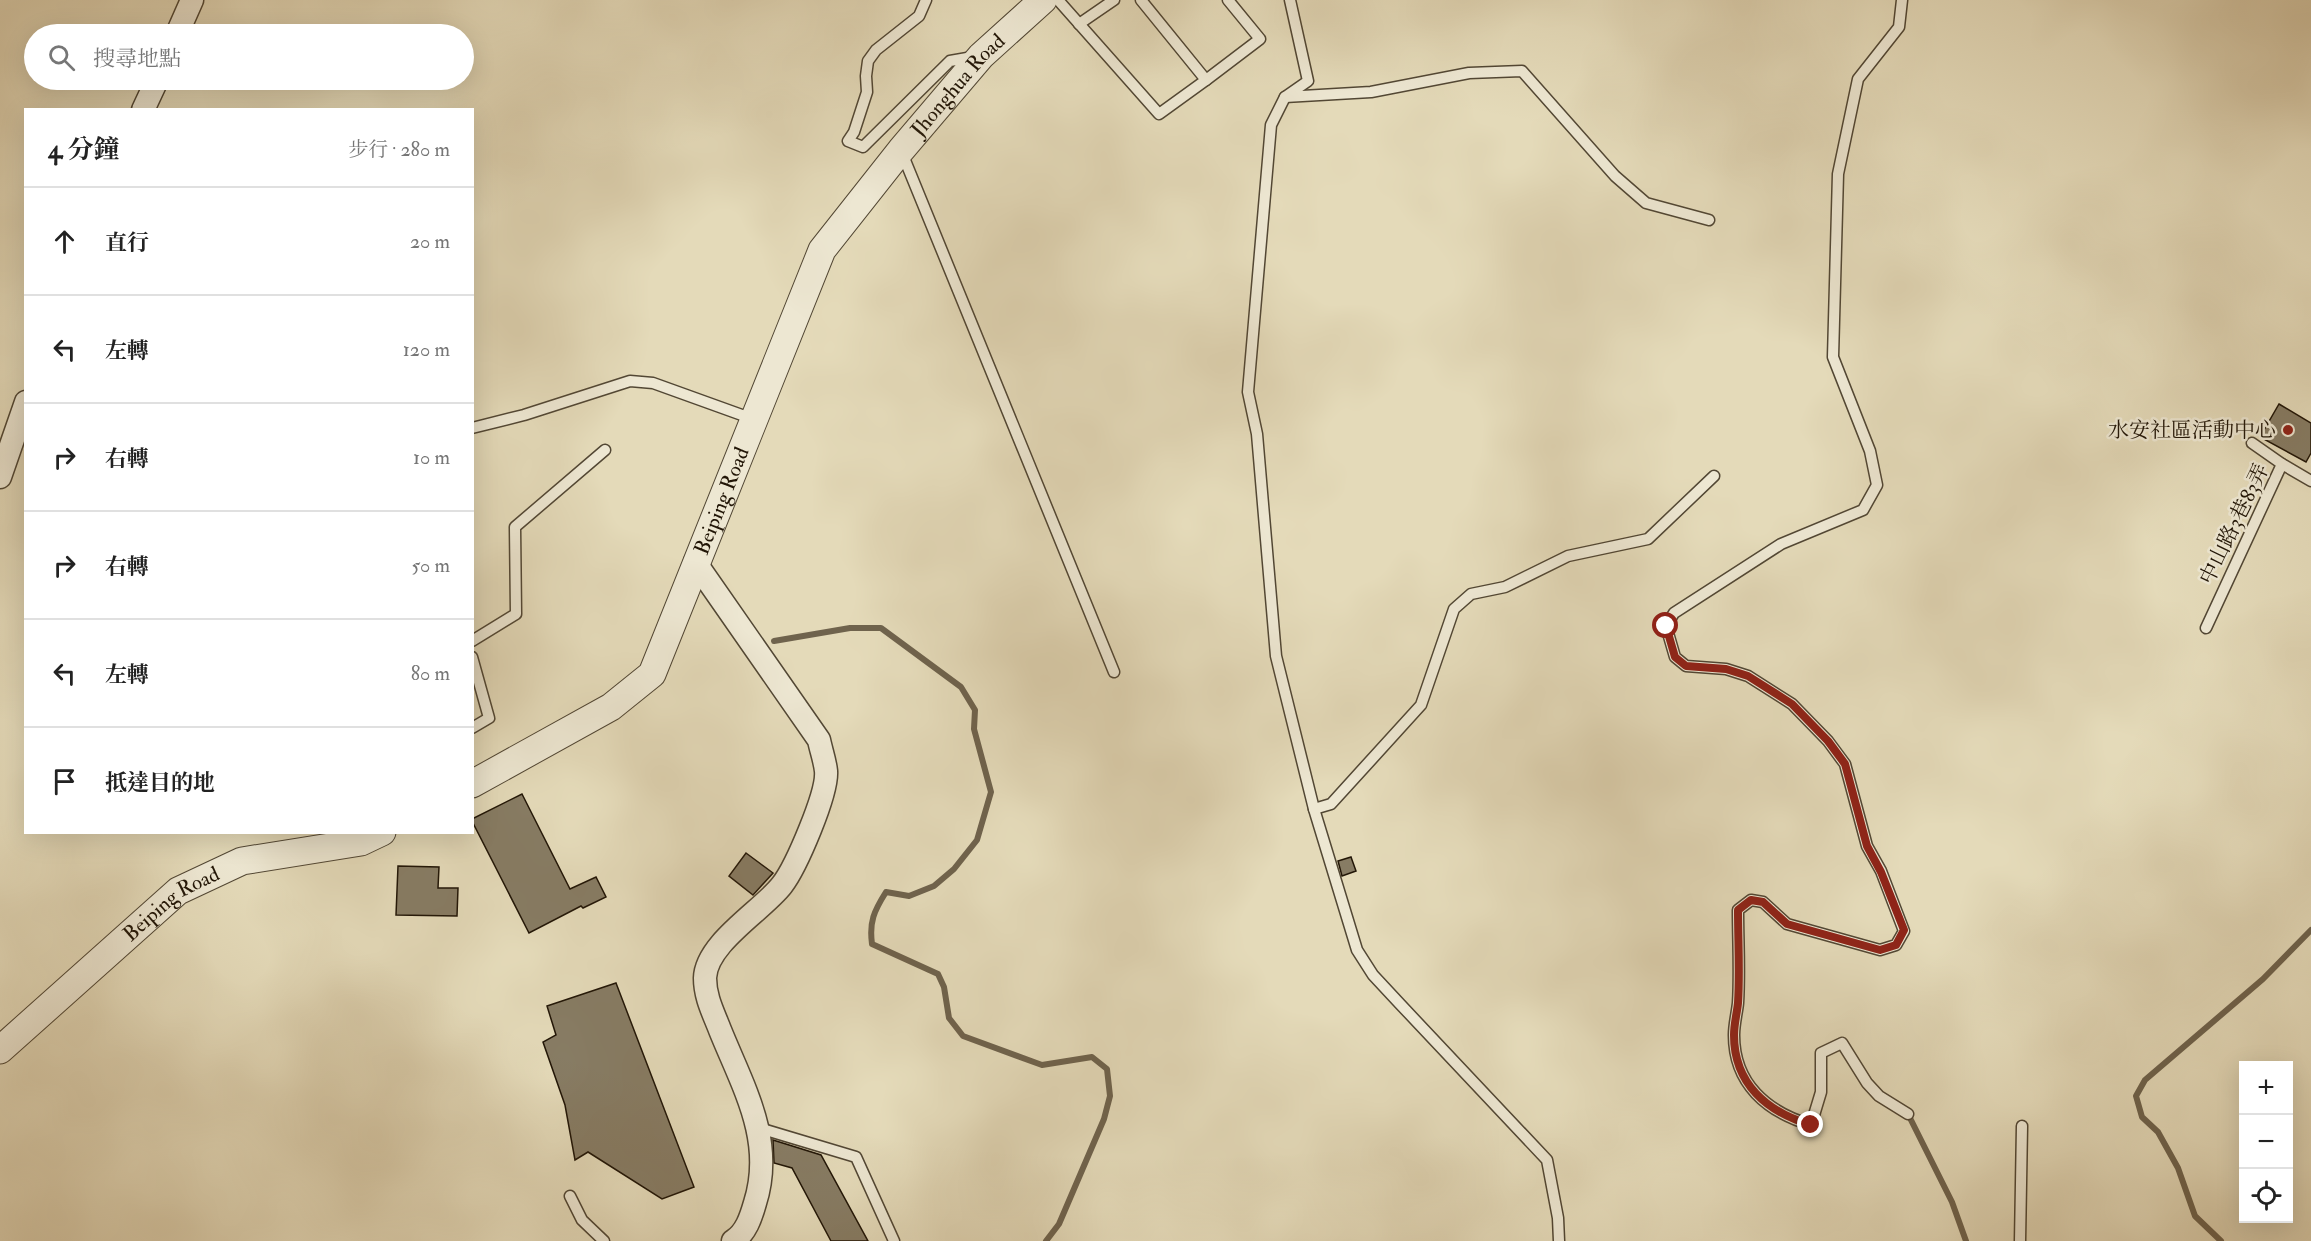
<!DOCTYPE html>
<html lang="zh-TW">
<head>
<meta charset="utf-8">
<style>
  body { margin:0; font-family:"IM FELL Double Pica","Noto Serif TC",serif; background:#f6f6f6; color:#222 }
  .controls { position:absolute; right:18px; bottom:18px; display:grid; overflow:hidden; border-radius:0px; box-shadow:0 6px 24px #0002 }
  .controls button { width:54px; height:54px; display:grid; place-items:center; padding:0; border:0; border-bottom:2px solid #e0e0e0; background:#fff; color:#222; font:30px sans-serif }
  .stop { position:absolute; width:18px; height:18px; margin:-14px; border:4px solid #8f2418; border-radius:50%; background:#fff }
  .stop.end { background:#8f2418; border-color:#fff; box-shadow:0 2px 6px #0008 }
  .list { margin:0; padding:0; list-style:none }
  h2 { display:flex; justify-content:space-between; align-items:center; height:78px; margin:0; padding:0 24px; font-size:26px }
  h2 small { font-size:20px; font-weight:400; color:#767676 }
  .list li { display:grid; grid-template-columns:39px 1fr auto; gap:18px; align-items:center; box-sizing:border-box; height:108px; padding:0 24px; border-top:2px solid #e0e0e0 }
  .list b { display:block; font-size:22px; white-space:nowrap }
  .list em { font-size:20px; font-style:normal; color:#767676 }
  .icon { flex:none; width:33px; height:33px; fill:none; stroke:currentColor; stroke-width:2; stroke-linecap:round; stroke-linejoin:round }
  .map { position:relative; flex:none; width:2311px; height:1241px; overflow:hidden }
  .search { position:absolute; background:#fff; box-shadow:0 6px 24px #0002; left:24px; top:24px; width:450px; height:66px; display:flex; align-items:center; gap:15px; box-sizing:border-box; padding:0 21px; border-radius:33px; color:#767676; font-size:22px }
  .panel { position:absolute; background:#fff; box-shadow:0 6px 24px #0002; left:24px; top:108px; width:450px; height:726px; border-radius:0px }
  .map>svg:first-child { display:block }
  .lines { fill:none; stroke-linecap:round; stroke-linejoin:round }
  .stream { stroke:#6f634d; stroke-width:6 }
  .building { fill:#877c64; stroke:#221607; stroke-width:1.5 }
  .service-casing { stroke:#524734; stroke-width:13 }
  .minor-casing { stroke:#524734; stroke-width:25 }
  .tertiary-casing { stroke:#524734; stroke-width:29 }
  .service { stroke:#ede7d2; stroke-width:10 }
  .minor { stroke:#ede7d2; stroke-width:22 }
  .tertiary { stroke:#ede7d2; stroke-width:27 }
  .route { stroke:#8f2418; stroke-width:8 }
  .poi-dot { fill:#8f2418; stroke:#ede7d2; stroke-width:2 }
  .labels { text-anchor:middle; stroke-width:5; stroke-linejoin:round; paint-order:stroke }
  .street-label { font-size:21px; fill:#221607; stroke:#ede7d2 }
  .poi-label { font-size:21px; fill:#221607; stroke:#ede7d2; text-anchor:end }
</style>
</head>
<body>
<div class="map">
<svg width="2311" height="1241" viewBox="0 0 2311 1241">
  <rect width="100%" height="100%" fill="#e4dab9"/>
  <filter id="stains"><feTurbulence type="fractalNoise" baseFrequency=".00333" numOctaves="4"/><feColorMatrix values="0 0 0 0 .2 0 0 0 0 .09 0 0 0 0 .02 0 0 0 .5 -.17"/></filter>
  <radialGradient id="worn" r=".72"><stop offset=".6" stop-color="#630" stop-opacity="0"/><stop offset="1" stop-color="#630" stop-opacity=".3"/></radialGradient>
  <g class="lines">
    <g class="stream">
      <path d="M774 641 850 628H881L961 687 975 710 974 729 991 792 977 840 954 869 934 886 909 896 886 892C874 911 869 922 872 944L938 974 944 987 949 1018 963 1036 1042 1065 1092 1057 1107 1069 1110 1096 1104 1119 1059 1224 1046 1241"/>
      <path d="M1908 1114 1952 1202 1966 1241"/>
      <path d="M2221 1241 2195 1216 2178 1168 2158 1132 2142 1117 2136 1096 2145 1080 2263 979 2311 930"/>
    </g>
  </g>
  <g class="building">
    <path d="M2279 404 2311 423V453L2306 462 2260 437Z"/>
    <path d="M522 794 570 889 596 877 606 897 583 908 581 906 529 933 472 821V819Z"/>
    <path d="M746 853 773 873 753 895 729 876Z"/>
    <path d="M1351 857 1356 871 1342 876 1338 861Z"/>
    <path d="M398 866 439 867 438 888H458L457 916 396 915Z"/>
    <path d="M616 983 694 1187 662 1199 588 1152 575 1160 565 1105 543 1042 556 1035 547 1006Z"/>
    <path d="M773 1140 821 1155 868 1241H831L792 1168 774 1163Z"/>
  </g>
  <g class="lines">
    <defs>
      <g id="service">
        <path d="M926 0 919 16 876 50 868 61 866 76 867 92 854 132 848 141 863 147 950 61 973 57"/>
        <path d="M1058 0 1159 114 1206 80 1141 0"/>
        <path d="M1290 0 1308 81 1285 97 1271 125 1248 392 1257 434 1276 656 1314 809 1357 950 1373 975 1400 1004 1547 1160 1558 1218 1559 1241"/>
        <path d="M1902 0 1899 27 1858 79 1838 174 1833 357 1870 451 1877 485 1863 510 1781 544 1674 613 1666 626 1675 657 1686 666 1726 669 1748 676 1792 704 1828 741 1845 764 1867 846 1881 871 1904 931 1896 945 1880 950 1787 924 1763 902 1751 900 1738 910C1738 941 1740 972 1738 1003 1737 1013 1734 1024 1734 1035 1734 1084 1767 1112 1811 1125L1821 1092V1053L1842 1043 1867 1083 1879 1096 1908 1114"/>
        <path d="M1079 24 1114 0"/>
        <path d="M1206 80 1260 39 1228 0"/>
        <path d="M1285 97 1371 92 1469 73 1522 71 1615 176 1646 203 1709 220"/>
        <path d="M902 153 1114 672"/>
        <path d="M472 428 524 415 630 381 653 383 753 419"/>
        <path d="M2252 443 2282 464"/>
        <path d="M2206 628 2282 464 2311 481"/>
        <path d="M472 641 516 614 515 527 605 450"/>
        <path d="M472 657 489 718 472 728"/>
        <path d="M1314 809 1331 804 1421 705 1454 609 1471 594 1505 587 1568 556 1648 539 1714 476"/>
        <path d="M759 1128 856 1157 894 1241"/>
        <path d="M570 1196 582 1220 604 1241"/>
        <path d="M2020 1241 2022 1126"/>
      </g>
      <g id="minor">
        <path d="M177 34 192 0"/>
        <path d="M143 110 157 80"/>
        <path d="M0 477 26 402"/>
        <path d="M695 562 819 740C821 750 825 761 826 771 828 793 796 867 782 885 763 910 706 943 705 978 705 997 713 1012 720 1030 743 1087 775 1140 755 1203 751 1217 746 1233 733 1241"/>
      </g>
      <g id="tertiary">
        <path id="s1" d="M472 784 611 707 652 674 822 250 901 150 981 56 1043 0"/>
        <path id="s2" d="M0 1050 178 891 242 861 361 842 382 832"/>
      </g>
    </defs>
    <use href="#service" class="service-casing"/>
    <use href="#minor" class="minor-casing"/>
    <use href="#tertiary" class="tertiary-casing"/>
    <use href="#service" class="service"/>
    <use href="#minor" class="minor"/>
    <use href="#tertiary" class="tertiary"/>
  </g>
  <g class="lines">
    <path class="route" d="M1666 626 1675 657 1686 666 1726 669 1748 676 1792 704 1828 741 1845 764 1867 846 1881 872 1904 930 1896 945 1880 950 1787 924 1763 902 1751 900 1738 910C1738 941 1740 972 1738 1003 1737 1013 1734 1024 1734 1035 1734 1084 1767 1112 1811 1125"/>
  </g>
  <circle class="poi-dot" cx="2288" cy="430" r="6"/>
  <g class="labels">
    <g class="street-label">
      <text dy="7" stroke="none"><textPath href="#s1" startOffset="882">Jhonghua Road</textPath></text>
      <text dy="7" stroke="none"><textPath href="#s1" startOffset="398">Beiping Road</textPath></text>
      <text transform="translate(2234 524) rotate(-64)" y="7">中山路3巷83弄</text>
      <text dy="7" stroke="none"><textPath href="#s2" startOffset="226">Beiping Road</textPath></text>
    </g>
    <g class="poi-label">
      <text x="2276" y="437">水安社區活動中心</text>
    </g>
  </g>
  <rect width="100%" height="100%" filter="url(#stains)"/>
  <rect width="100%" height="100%" fill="url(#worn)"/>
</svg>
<div class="controls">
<button>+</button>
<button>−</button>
<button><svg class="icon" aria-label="locate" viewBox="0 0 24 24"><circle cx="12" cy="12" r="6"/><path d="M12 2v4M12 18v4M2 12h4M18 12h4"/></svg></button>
</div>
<div class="stop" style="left:1666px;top:626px"></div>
<div class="stop end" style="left:1811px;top:1125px"></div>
<div class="search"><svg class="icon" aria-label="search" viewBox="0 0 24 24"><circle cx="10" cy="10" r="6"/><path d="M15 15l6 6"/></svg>搜尋地點</div>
<section class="panel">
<h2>4 分鐘<small>步行 · 280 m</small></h2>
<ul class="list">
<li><svg class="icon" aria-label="ahead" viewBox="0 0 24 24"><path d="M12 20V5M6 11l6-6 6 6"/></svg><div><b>直行</b></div><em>20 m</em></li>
<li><svg class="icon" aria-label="left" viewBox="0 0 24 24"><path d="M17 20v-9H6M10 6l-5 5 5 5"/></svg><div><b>左轉</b></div><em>120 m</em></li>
<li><svg class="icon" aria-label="right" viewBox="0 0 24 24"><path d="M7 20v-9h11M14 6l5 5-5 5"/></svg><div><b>右轉</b></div><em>10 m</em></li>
<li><svg class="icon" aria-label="right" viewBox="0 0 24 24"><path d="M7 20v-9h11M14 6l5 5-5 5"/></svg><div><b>右轉</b></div><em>50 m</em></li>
<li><svg class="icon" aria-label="left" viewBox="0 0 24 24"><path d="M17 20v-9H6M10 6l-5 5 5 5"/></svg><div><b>左轉</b></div><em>80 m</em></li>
<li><svg class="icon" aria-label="arrive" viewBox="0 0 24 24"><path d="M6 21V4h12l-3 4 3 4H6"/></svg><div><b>抵達目的地</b></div></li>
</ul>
</section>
</div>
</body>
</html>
